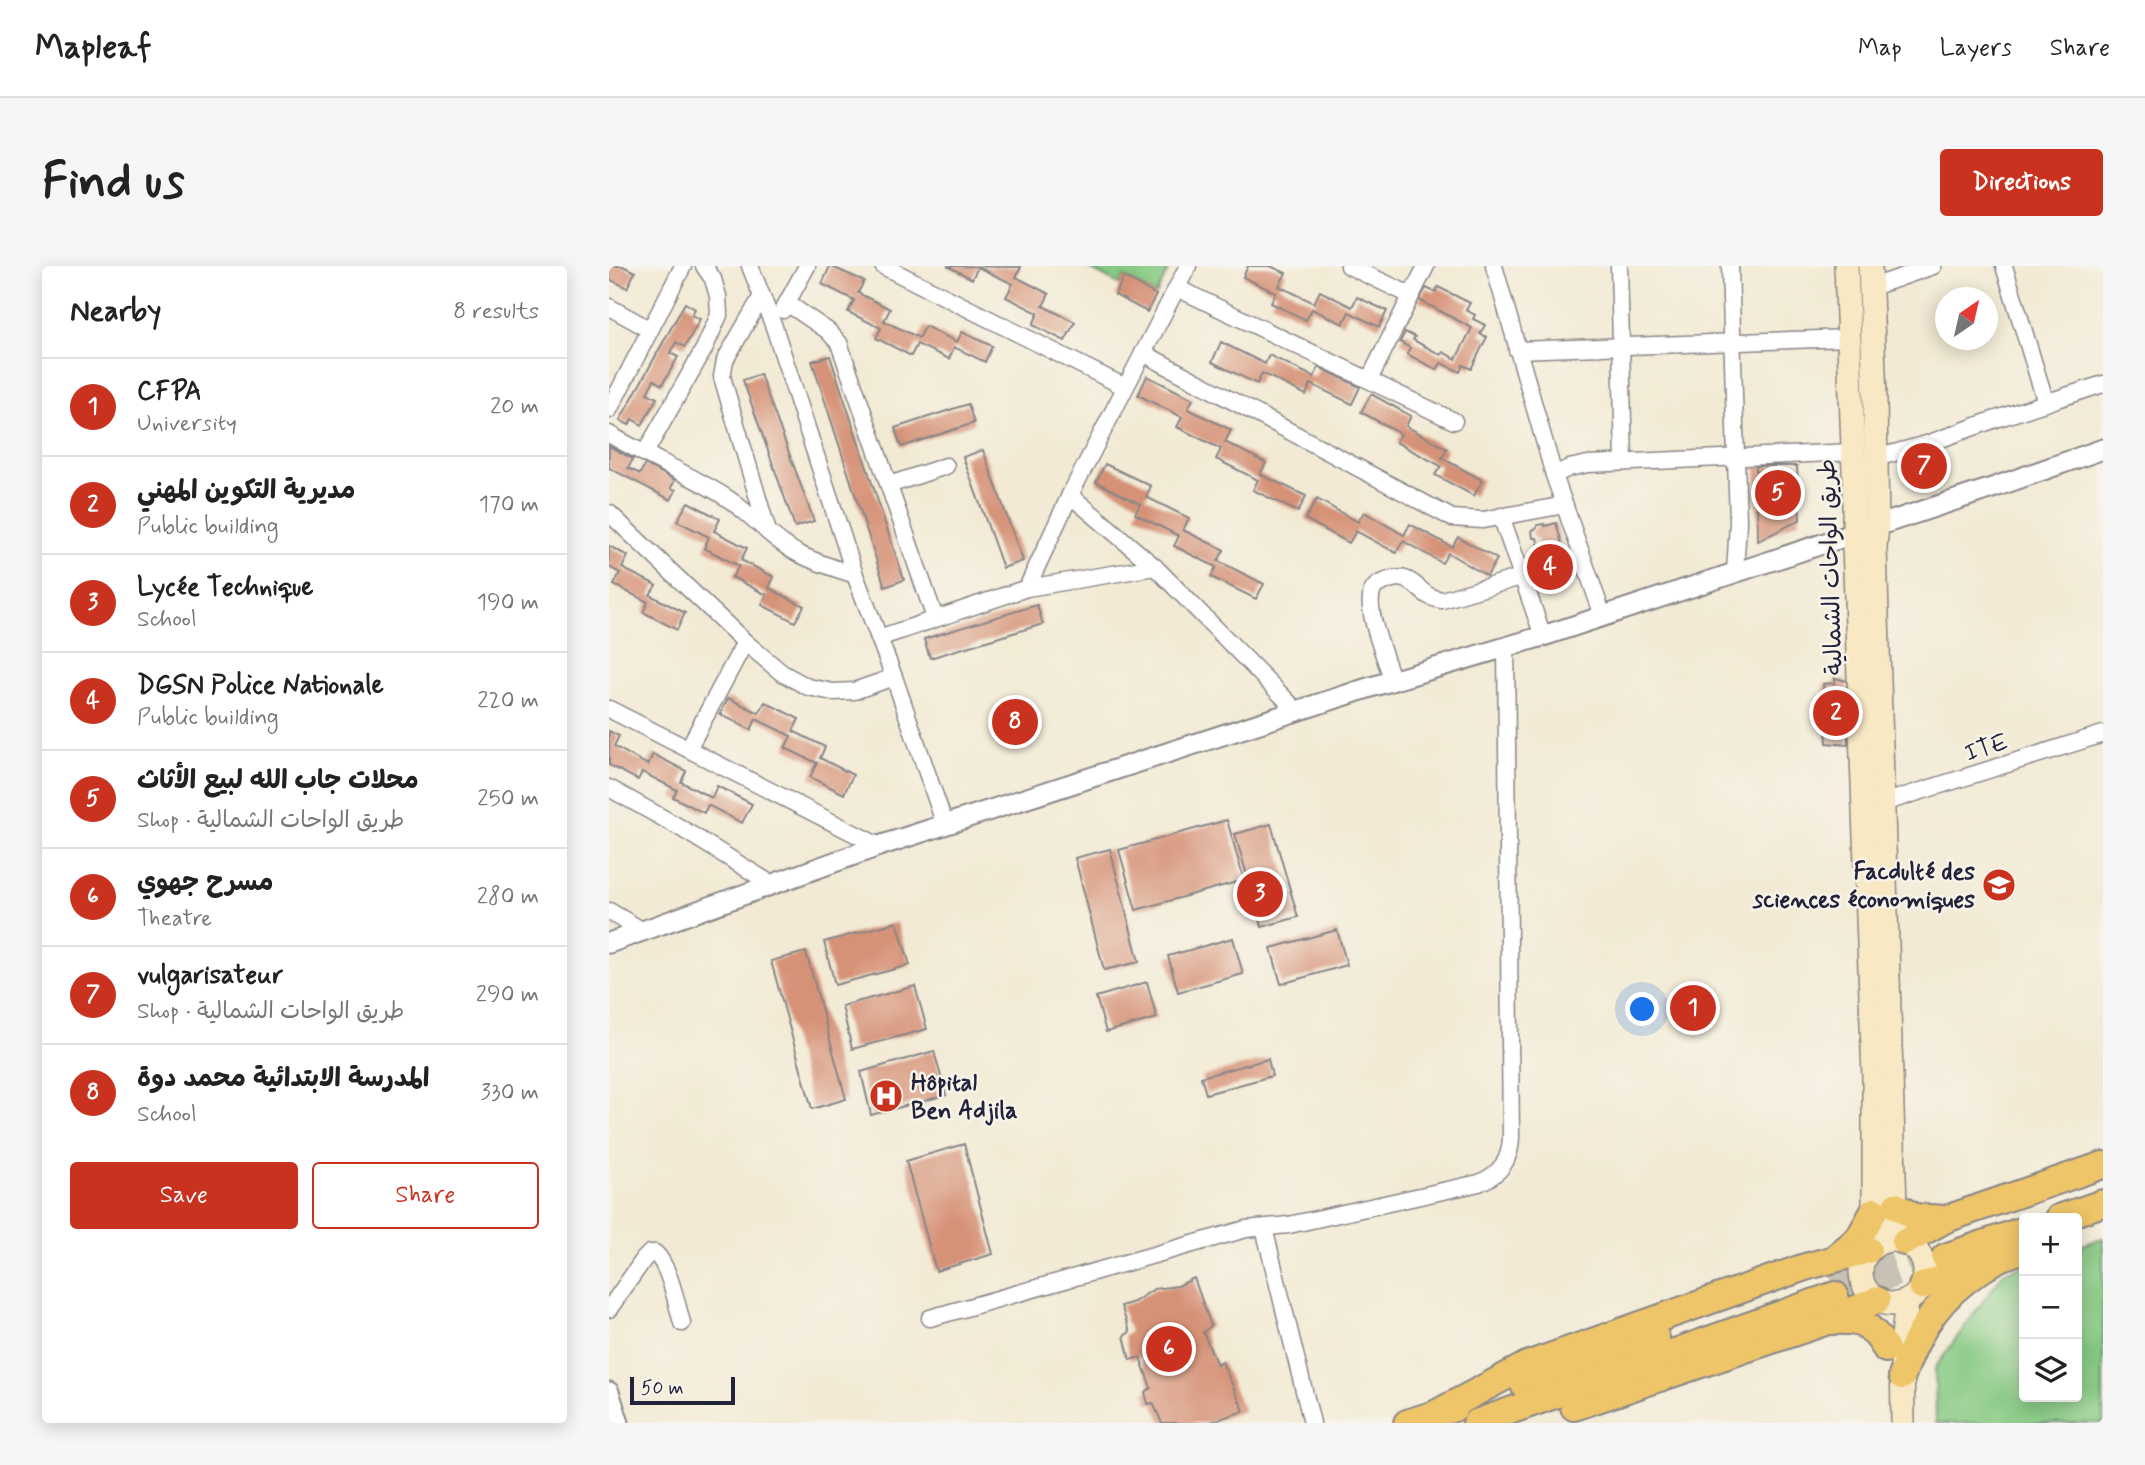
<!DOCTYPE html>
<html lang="en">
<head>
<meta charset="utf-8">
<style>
  body { margin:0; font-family:Mynerve,"Playpen Sans Arabic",sans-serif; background:#f6f6f6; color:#222 }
  .controls { position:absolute; right:21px; bottom:21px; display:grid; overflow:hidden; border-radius:7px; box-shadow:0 4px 18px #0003 }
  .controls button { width:63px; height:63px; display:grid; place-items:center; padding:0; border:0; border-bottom:2px solid #e0e0e0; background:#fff; color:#222; font:35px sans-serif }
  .compass { position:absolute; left:1326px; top:21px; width:63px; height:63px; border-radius:50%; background:#fff; box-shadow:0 4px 18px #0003; rotate:34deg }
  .scale { position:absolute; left:21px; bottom:18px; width:105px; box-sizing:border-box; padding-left:7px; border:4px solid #22223b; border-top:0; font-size:19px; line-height:24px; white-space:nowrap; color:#22223b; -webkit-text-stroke:5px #f7f3e8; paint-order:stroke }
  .you { position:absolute; left:1034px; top:744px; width:24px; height:24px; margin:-18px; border:5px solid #fff; border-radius:50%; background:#1a73e8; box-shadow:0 0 0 10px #1a73e833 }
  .badge { display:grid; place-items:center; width:46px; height:46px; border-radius:50%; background:#c8321e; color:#fff; font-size:23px; font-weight:700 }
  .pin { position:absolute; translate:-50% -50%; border:4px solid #fff; box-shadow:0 2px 7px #0006 }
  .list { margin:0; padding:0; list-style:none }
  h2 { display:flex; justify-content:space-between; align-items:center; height:91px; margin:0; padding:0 28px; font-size:30px }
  h2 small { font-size:23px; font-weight:400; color:#767676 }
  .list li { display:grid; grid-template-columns:46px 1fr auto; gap:21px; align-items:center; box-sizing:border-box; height:98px; padding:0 28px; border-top:2px solid #e0e0e0 }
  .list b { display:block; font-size:26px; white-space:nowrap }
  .list p { margin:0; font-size:23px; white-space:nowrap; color:#767676 }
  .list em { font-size:23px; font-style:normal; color:#767676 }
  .actions { display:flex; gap:14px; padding:21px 28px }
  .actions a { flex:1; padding:16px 0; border:2px solid #c8321e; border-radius:7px; text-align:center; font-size:24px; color:#c8321e }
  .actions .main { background:#c8321e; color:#fff }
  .icon { flex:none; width:38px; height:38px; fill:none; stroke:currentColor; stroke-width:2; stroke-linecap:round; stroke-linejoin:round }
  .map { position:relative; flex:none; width:1494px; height:1157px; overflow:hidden; border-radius:7px }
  header { display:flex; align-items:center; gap:42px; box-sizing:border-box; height:98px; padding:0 35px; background:#fff; border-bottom:2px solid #e0e0e0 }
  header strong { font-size:33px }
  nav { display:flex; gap:38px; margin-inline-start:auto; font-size:24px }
  .intro { display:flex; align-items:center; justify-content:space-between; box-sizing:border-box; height:168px; padding:0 42px }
  h1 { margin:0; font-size:49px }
  .button { padding:18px 32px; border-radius:7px; background:#c8321e; color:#fff; font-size:24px; font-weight:700 }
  main { display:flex; gap:42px; padding:0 42px }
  aside { flex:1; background:#fff; border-radius:7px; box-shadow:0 4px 18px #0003 }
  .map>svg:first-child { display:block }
  .green { fill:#85c982; stroke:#54765e; stroke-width:2 }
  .building { fill:#d69277 }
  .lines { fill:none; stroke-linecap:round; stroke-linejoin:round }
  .trunk-tunnel { stroke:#c8c2b5; stroke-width:26; stroke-dasharray:26 13; stroke-linecap:butt }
  .minor-casing { stroke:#8a8688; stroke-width:19 }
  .tertiary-casing { stroke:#8a8688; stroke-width:23 }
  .secondary-casing { stroke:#8a8688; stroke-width:26 }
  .trunk-casing { stroke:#8a8688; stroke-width:30 }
  .minor { stroke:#fff; stroke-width:16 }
  .tertiary { stroke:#fff; stroke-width:19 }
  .secondary { stroke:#f8e8c3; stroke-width:23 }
  .trunk { stroke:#eec569; stroke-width:26 }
  .labels { text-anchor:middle; stroke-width:5; stroke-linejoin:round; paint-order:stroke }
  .street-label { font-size:24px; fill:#22223b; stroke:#f7f3e8 }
  .poi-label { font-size:24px; font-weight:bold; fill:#22223b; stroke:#f7f3e8; text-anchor:end }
</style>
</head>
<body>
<header>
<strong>Mapleaf</strong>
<nav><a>Map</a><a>Layers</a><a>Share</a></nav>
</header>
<div class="intro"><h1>Find us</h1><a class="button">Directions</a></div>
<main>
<aside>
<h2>Nearby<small>8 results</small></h2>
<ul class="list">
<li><span class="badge">1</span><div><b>CFPA</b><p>University</p></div><em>20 m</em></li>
<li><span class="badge">2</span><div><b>مديرية التكوين المهني</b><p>Public building</p></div><em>170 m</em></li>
<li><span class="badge">3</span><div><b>Lycée Technique</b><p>School</p></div><em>190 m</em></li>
<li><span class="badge">4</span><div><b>DGSN Police Nationale</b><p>Public building</p></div><em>220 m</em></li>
<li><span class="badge">5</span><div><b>محلات جاب الله لبيع الأثاث</b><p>Shop · طريق الواحات الشمالية</p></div><em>250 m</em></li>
<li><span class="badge">6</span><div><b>مسرح جهوي</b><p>Theatre</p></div><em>280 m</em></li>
<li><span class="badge">7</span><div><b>vulgarisateur</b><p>Shop · طريق الواحات الشمالية</p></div><em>290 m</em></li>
<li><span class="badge">8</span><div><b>المدرسة الابتدائية محمد دوة</b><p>School</p></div><em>330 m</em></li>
</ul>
<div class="actions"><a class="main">Save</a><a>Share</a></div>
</aside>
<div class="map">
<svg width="1494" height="1157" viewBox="0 0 1494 1157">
  <rect width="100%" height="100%" fill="#f7f3e8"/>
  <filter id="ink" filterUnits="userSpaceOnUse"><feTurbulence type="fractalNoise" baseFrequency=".0143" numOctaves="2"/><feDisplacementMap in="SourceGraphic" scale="14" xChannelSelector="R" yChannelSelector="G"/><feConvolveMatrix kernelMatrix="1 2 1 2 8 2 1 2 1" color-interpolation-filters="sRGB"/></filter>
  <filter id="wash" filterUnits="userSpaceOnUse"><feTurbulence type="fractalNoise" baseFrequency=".00686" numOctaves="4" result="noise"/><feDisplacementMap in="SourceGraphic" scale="28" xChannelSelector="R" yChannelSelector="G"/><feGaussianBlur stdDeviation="1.57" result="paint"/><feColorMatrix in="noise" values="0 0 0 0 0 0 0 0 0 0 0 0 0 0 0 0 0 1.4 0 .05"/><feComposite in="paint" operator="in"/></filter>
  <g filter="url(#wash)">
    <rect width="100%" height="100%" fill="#f2ead4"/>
    <g class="green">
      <path d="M476 0H561L547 29 515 11 511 19Z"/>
      <path d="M1494 972V1157H1327L1326 1102 1395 1006 1415 999V1131H1468V981Z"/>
    </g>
    <g id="blocks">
      <g class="building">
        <path d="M0 0H14L26 6 18 22 0 13Z"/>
        <path d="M221 0 255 15 249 27 281 43 275 55 310 72 316 60 348 76 353 66 383 80 376 96 345 81 340 93 308 78 302 90 267 72 272 62 239 46 245 34 213 18Z"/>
        <path d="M338 0 412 1 407 11 440 28 434 40 466 56 456 75 424 59 429 47 397 31 404 18 369 1 363 13Z"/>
        <path d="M639 0H661L677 7 670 20 705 37 711 25 743 41 748 31 778 45 770 61 740 46 734 58 703 43 697 54 662 37 667 27 634 11Z"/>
        <path d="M515 11 547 29 538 46 506 29Z"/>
        <path d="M829 21 861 37 857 44 866 49 864 53 876 59 871 68 878 71 862 103 854 99 851 106 832 97 828 104 798 88 801 82 791 76 796 66 806 71 804 74 832 89 834 86 847 93 863 62 810 34 817 22 826 26Z"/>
        <path d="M76 37 86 43 83 49 91 53 76 81 67 76 61 87 69 91 53 119 45 114 38 127 48 132 33 159 23 153 20 159 11 154Z"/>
        <path d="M612 76 656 98 660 89 705 111 710 101 751 121 743 138 702 118 697 129 653 107 648 118 603 96Z"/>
        <path d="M221 90 295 314 276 321 203 95Z"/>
        <path d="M151 108 205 255 186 261 134 114Z"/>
        <path d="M538 110 584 133 579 143 622 164 616 176 657 197 651 208 697 230 689 246 644 224 649 214 607 193 612 183 568 161 573 151 529 129Z"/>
        <path d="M762 128 802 150 797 160 838 183 833 192 873 214 865 230 826 209 832 200 787 176 792 168 752 146Z"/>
        <path d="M359 138 365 157 292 181 286 162Z"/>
        <path d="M0 180 24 193 19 202 31 208 36 198 66 214 62 222 67 224 62 234 0 202Z"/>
        <path d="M374 184 414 295 394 302 354 191Z"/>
        <path d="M496 198 542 220 537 231 580 252 574 264 615 284 609 295 655 318 647 333 602 311 607 301 565 280 570 270 526 248 531 238 487 216Z"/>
        <path d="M1147 200H1188L1191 254 1149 275Z"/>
        <path d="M708 233 749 256 755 246 795 269 801 258 843 281 849 271 888 293 878 310 839 287 833 297 794 275 787 287 747 265 740 277 696 253Z"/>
        <path d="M79 236 111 253 105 265 138 282 132 294 165 311 160 322 195 340 186 356 153 339 158 329 123 311 130 300 95 282 100 271 68 255Z"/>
        <path d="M947 257 962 309 937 316 934 306 938 305 934 293 939 291 938 283 931 284 928 272H924L923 264 928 262V259L935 258 936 260Z"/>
        <path d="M0 280 19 290 13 302 47 319 41 329 76 347 68 364 34 346 39 336 5 319 11 307 0 301Z"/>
        <path d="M428 339 434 358 321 392 315 373Z"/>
        <path d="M1226 412 1238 415 1239 479 1218 477 1214 418 1226 417Z"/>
        <path d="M119 432 150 447 156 436 190 453 184 465 216 481 211 492 244 509 235 528 201 511 208 497 176 482 182 470 147 453 142 464 111 448Z"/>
        <path d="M0 465 10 470 5 480 39 499 44 488 77 505 72 516 103 532 108 520 143 538 133 557 99 539 95 547 64 531 68 524 33 506 29 514 0 499Z"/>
        <path d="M618 554 635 614 527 644 510 584Z"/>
        <path d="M662 558 689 651 653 661 626 568Z"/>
        <path d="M501 583 530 696 495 704 466 592Z"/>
        <path d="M288 656 301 699 226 719 215 676Z"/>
        <path d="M728 664 738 699 672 718 662 682Z"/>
        <path d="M624 672 634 708 569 726 559 690Z"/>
        <path d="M197 686 237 833 203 843 162 695Z"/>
        <path d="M538 716 548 752 497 766 487 731Z"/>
        <path d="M306 720 318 763 243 783 233 740Z"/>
        <path d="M325 785 337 829 262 849 252 806Z"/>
        <path d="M659 793 663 810 597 828 592 811Z"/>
        <path d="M355 878 384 988 327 1005 297 895Z"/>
        <path d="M585 1012 602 1060 594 1066 608 1099 613 1096 635 1145 599 1157H553L544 1137 539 1138 536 1126 542 1122 531 1091 521 1094 515 1070 521 1066 512 1040 525 1036 545 1023 569 1020Z"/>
      </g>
    </g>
  </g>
  <g filter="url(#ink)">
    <use href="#blocks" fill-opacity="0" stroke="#8a8688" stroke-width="2"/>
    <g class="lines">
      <g class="trunk-tunnel">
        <path d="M1220 1008 1321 974"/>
        <path d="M1226 1029 1336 991"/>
      </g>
      <defs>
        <g id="minor">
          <path d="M141 0 165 61 246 309 285 411 336 559"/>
          <path d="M274 0 516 121"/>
          <path d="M740 0 801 29"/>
          <path d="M885 0 945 209 994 350"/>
          <path d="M1010 0 1015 196"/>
          <path d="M1121 0 1129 256 1126 307"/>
          <path d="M1395 0 1437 137"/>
          <path d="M568 22 845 155"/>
          <path d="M1261 22 1324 0"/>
          <path d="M153 30 116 94 113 111 159 266"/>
          <path d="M178 37 219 65 230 77 326 352"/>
          <path d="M0 41 40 63"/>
          <path d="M174 44 198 0"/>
          <path d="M908 84 1240 72"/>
          <path d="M534 87 843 252 874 254 956 239"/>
          <path d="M760 114 817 0"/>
          <path d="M0 144 74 0"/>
          <path d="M0 168C38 191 81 208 118 232 144 249 163 274 190 288 208 297 228 303 246 309"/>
          <path d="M36 187 95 83 110 49 109 30 104 13 95 0"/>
          <path d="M1267 192 1318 178 1381 155 1494 118"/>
          <path d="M945 209 960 202 979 198 1244 186"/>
          <path d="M280 219 337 200"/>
          <path d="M461 229 546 301 689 446"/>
          <path d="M0 247 136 376 173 407 199 421 224 426 245 425 285 411"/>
          <path d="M892 250 934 370"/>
          <path d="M418 322 546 301"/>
          <path d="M270 372 418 322 461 229 579 0"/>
          <path d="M784 415C777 394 759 351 762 331 762 323 768 318 775 316 781 313 790 311 796 313 812 319 812 331 833 334L912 311"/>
          <path d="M0 443 270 580"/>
          <path d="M79 483 136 376"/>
          <path d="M0 522 70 561 164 619"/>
          <path d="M1274 537 1494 468"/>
          <path d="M0 645 34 665"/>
          <path d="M655 962 703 1157"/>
          <path d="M0 1043 35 993 41 987H46C60 999 68 1039 73 1057"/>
          <path d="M321 1052 637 963 680 959 870 917C891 908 901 895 902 872L897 381"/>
        </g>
        <g id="tertiary">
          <path d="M0 677 270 580 762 421 934 370 1383 222 1494 183"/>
          <path d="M0 1126 10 1157"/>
        </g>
        <g id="secondary">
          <path d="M1237 0 1245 206V279L1265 810V945L1267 978"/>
          <path d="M1261 0 1266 133 1268 259 1266 282 1287 974"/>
          <circle cx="1284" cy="1006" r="32"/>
          <path d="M1294 1157 1293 1078 1298 1035"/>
        </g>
        <g id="trunk">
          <path d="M1287 940 1305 951 1337 953"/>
          <path d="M1450 952 1494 937"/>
          <path d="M1296 976 1337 953 1494 899"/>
          <path d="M1227 991 1250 972 1265 945"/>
          <path d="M1336 991 1415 964"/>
          <path d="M1313 1020 1415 983"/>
          <path d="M1224 1055C1253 1053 1263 1059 1277 1083"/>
          <path d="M1293 1110C1306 1072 1324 1040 1356 1015 1366 1007 1377 1001 1388 993"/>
          <path d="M915 1119 1047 1072"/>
          <path d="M965 1141 1219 1055 1268 1034"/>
          <path d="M830 1146 918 1099 1196 1001 1259 984"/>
          <path d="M798 1157 845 1142"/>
          <path d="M867 1157 1226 1029"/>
        </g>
      </defs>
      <use href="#minor" class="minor-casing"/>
      <use href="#tertiary" class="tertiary-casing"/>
      <use href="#secondary" class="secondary-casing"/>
      <use href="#trunk" class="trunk-casing"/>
      <use href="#minor" class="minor"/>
      <use href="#tertiary" class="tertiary"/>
      <use href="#secondary" class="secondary"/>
      <use href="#trunk" class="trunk"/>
    </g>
  </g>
  <defs>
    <symbol id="university-disc" viewBox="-11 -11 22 22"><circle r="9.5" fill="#c8321e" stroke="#f7f3e8"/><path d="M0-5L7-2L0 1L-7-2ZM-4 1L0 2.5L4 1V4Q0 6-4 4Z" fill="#fff"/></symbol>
    <symbol id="hospital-disc" viewBox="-11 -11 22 22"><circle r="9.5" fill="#c8321e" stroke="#f7f3e8"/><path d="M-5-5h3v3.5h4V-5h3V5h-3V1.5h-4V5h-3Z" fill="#fff"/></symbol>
  </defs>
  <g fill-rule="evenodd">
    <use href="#university-disc" x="1371" y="600" width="38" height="38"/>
    <use href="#hospital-disc" x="258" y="811" width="38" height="38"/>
  </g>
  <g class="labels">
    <g class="street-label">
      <text transform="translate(1221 301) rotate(-92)" y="8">طريق الواحات الشمالية</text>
      <text transform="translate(1377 481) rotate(-17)" y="8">ITE</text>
    </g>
    <g class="poi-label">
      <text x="1366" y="613">Facdulté des<tspan x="1366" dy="28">sciences économiques</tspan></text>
      <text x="302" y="824" text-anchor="start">Hôpital<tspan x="302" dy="28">Ben Adjila</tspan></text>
    </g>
  </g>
</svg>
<div class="controls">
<button>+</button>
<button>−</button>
<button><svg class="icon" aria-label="layers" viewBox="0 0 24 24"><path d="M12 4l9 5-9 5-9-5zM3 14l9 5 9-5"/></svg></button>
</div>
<svg class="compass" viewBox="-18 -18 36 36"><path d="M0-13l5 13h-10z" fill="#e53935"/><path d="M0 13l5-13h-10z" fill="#767676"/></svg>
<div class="scale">50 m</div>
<div class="you"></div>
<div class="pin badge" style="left:1084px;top:742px">1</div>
<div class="pin badge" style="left:1227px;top:447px">2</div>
<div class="pin badge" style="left:651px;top:628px">3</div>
<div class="pin badge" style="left:941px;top:301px">4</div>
<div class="pin badge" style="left:1169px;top:227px">5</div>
<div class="pin badge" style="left:560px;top:1083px">6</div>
<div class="pin badge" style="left:1315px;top:200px">7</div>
<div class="pin badge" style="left:406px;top:456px">8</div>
</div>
</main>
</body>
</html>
